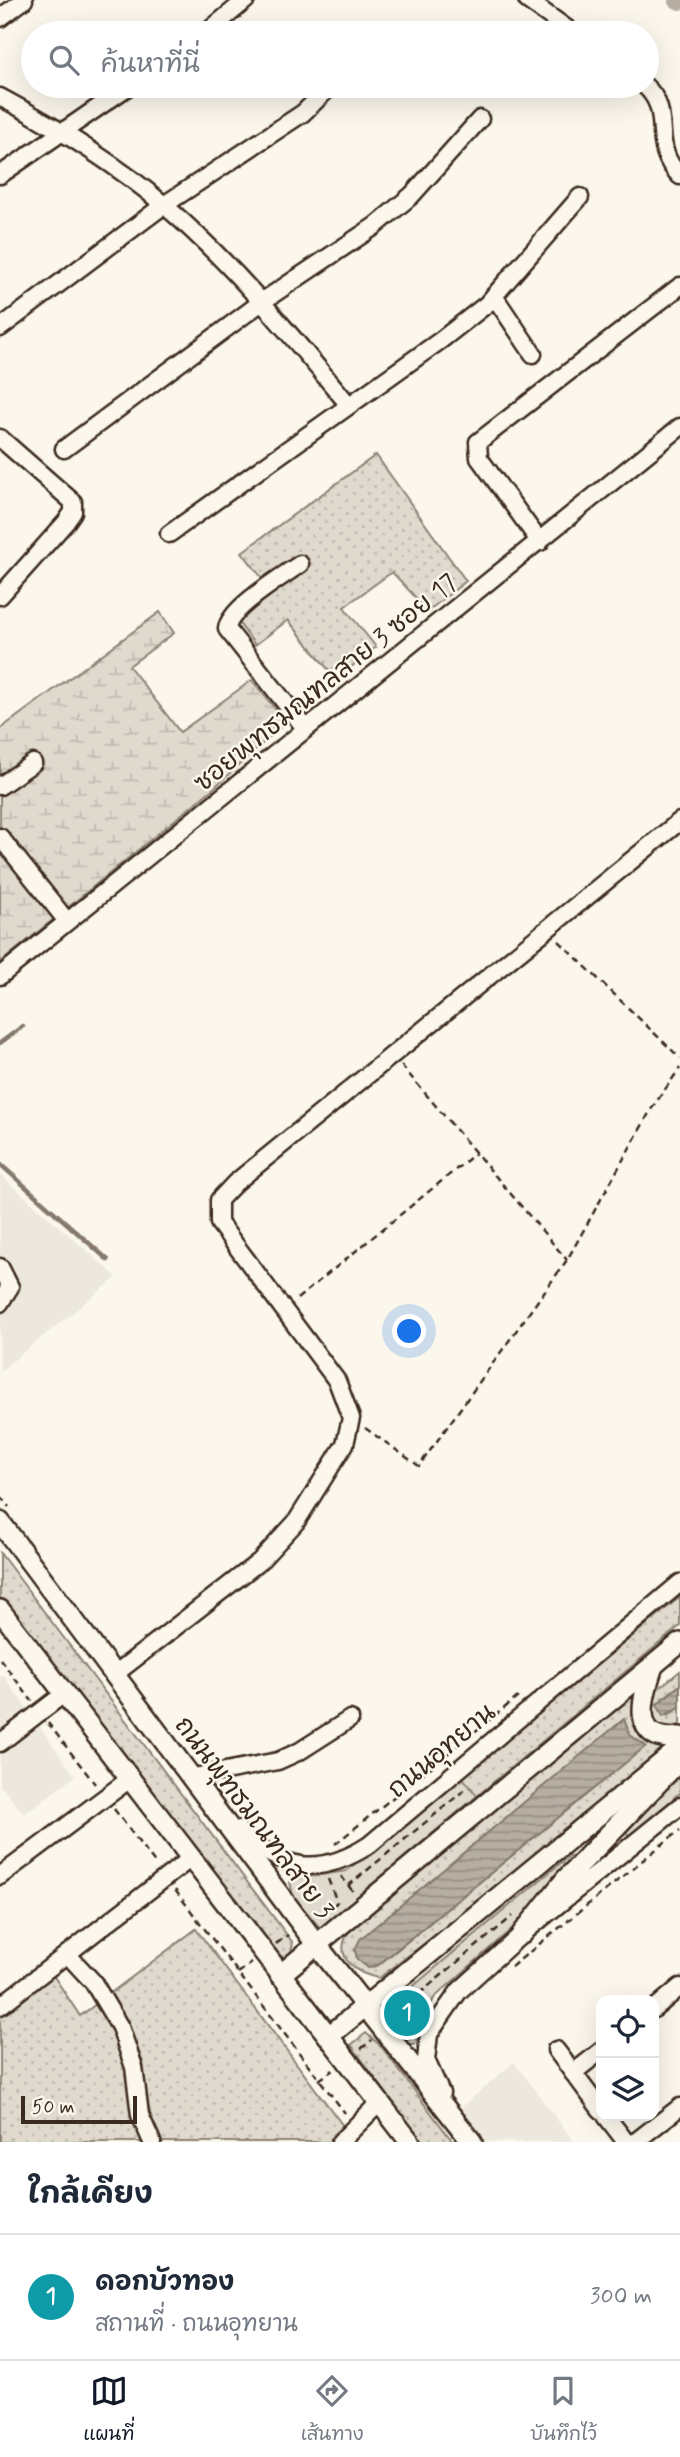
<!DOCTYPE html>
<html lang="th">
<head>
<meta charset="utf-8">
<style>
  body { margin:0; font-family:Mynerve,"Playpen Sans Thai",sans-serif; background:#f2f2f3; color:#1f2937 }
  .controls { position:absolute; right:21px; bottom:21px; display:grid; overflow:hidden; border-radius:14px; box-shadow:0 7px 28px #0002 }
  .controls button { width:63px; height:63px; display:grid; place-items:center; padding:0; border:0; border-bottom:2px solid #e0e1e3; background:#fff; color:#1f2937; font:35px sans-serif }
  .scale { position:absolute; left:21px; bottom:18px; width:116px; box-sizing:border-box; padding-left:7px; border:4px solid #3b2a1e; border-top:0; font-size:19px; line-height:24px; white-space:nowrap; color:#3b2a1e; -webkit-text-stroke:5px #fbf7ec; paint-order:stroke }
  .you { position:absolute; left:410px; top:1332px; width:24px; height:24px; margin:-18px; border:5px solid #fff; border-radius:50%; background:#1a73e8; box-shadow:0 0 0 10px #1a73e833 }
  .badge { display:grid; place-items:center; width:46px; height:46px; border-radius:50%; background:#111827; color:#fff; font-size:23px; font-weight:700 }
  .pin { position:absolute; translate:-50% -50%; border:4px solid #fff; box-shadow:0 2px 7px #0006 }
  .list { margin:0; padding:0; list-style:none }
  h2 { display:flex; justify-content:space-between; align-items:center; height:91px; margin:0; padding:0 28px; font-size:30px }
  h2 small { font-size:23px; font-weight:400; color:#747a83 }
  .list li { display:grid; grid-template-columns:46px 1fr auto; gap:21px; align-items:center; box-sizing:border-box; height:126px; padding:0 28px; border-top:2px solid #e0e1e3 }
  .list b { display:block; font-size:26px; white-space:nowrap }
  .list p { margin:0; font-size:23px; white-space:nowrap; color:#747a83 }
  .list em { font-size:23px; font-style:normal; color:#747a83 }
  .icon { flex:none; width:38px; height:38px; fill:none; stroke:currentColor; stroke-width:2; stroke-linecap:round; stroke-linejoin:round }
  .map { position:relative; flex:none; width:680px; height:2142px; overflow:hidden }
  .search { position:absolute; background:#fff; box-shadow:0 7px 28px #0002; left:21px; right:21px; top:21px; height:77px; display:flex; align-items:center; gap:18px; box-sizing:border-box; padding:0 24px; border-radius:38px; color:#747a83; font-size:26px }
  .sheet { height:217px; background:#fff }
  nav { display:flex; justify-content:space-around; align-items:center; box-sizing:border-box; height:98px; border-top:2px solid #e0e1e3; background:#fff; font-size:19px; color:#747a83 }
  nav a { display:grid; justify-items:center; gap:4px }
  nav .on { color:#111827 }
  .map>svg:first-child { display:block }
  .built { fill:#ede8dd }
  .grass { fill:url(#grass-dots); stroke:#8d8276; stroke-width:2; fill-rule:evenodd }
  .wetland { fill:url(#wetland-marsh); stroke:#8d8276; stroke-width:2 }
  .garden { fill:#dfd9ce; stroke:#8d8276; stroke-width:2 }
  .water { fill:url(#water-rules); stroke:#85796d; stroke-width:2 }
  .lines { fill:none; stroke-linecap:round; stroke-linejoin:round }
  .stream { stroke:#85796d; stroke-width:4.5 }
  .canal { stroke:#b6aea2; stroke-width:16 }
  .minor-casing { stroke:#3b2a1e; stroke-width:21 }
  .major-casing { stroke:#3b2a1e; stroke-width:24 }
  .path { stroke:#3b2a1e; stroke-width:2.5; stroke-dasharray:7 5; stroke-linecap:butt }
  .minor { stroke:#fbf7ec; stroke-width:16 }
  .major { stroke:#fbf7ec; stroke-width:19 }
  .labels { text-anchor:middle; stroke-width:5; stroke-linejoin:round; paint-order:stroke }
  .street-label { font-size:26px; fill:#3b2a1e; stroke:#fbf7ec }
</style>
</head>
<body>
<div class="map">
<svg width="680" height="2142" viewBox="0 0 680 2142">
  <defs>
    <pattern id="grass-dots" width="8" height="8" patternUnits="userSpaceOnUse" patternTransform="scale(1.75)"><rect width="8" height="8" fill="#dfd9ce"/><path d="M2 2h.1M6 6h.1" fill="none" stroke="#c0bab0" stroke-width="1.8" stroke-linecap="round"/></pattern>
    <pattern id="wetland-marsh" width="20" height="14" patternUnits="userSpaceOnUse" patternTransform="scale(1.75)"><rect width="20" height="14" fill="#dfd9ce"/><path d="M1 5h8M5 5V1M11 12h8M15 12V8" fill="none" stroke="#c0bab0"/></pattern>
    <pattern id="water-rules" width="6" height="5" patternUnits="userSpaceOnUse" patternTransform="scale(1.75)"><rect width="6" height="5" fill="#b6aea2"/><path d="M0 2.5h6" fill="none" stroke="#958e83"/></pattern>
  </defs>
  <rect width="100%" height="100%" fill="#fbf7ec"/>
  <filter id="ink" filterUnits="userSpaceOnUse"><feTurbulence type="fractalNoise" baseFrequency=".0143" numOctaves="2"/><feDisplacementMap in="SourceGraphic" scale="14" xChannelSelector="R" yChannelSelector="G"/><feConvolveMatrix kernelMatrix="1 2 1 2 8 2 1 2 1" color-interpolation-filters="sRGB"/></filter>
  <g filter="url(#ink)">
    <g class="built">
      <path d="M0 1175 117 1277 0 1371Z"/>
      <path d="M3 1675 75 1776 24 1814 0 1785V1677Z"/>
      <path d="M514 2062 574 2142H481L457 2111Z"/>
    </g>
    <g class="grass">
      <path d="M376 455 466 581 428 611 392 572 344 607 376 647 336 679 288 620 255 645 230 611 265 582 242 552Z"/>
      <path d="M0 1553 293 1943 291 1952 285 1957 276 1956 0 1599Z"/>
      <path d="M680 1597V1626L477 1796 462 1777Z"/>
      <path d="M680 1671V1685L662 1699 668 1716 680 1707V1724L675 1727 659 1726 648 1717 654 1692Z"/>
      <path d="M635 1694 634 1704 670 1742 475 1905 379 1978C357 1974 333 1959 348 1933ZM624 1720 630 1735 645 1746 396 1951 378 1965 368 1968Z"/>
      <path d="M680 1770V1793L629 1836 624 1829Z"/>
      <path d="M196 1929 355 2142H0V2017L53 1975 80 2016Z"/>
      <path d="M366 2033 380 2045 453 2142H422L351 2045Z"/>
    </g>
    <path class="wetland" d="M160 612 174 633 129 666 180 732 252 680 286 722 215 787 0 963V729Z"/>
    <g class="garden">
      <path d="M462 1777 477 1796 320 1928 293 1896 290 1882 295 1879 346 1871Z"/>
      <path d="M575 1855 580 1861 524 1918 434 1998 414 2045H408L398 2038 382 2016 386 2009 569 1856Z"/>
    </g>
    <g class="water">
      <path d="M680 1685V1707L663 1716 657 1704Z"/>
      <path d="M624 1719 630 1735 646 1746 378 1965 368 1968 357 1959 355 1950 360 1939Z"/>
    </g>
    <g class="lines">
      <g class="stream">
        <path d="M0 1043 23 1026"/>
        <path d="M0 1164 108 1260"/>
      </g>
      <path class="canal" d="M676 0 680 2"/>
      <defs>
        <g id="minor">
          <path d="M527 0 573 33"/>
          <path d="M0 18 24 0"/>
          <path d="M206 33 246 0"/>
          <path d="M645 86C675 113 648 144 680 176"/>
          <path d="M0 97C58 128 114 162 164 205 233 264 290 334 348 404"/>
          <path d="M0 175 129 86"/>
          <path d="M494 296 533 354"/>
          <path d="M0 328 164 205 303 113 331 86"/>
          <path d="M0 438 73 502V512L66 522 0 596"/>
          <path d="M64 449 263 301 375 226 412 195 480 119"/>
          <path d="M169 534 441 340 487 304 580 197"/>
          <path d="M540 542 479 458 478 442 680 286"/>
          <path d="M300 564C282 577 229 608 227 629L305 728"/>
          <path d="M0 786 33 763"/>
          <path d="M0 837 66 920"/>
          <path d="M0 976 680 427"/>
          <path d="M0 1267 10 1287 0 1303"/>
          <path d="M115 1674 260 1561 296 1522 345 1444 351 1418 337 1381 219 1223V1200L235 1183 680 821"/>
          <path d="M0 1743 65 1693"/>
          <path d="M194 1777 278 1761 300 1751 350 1719"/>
          <path d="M238 1830C282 1870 318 1878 369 1845L680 1583"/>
          <path d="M0 1876 131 1778"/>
          <path d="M67 1954 93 1982 120 2027 134 2067 140 2115 152 2142"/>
          <path d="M0 2006 191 1858"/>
          <path d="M654 2009 680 1987"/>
          <path d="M556 2050 601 2110"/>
          <path d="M573 2073 601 2051"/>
          <path d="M441 2093 426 2060 429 2034 459 1991 522 1934 680 1806"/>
          <path d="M606 2116 626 2142"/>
          <path d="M340 2142 380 2102"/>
          <path d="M635 2142 680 2107"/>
        </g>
        <g id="major">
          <path d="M0 1522 317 1945 472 2142"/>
          <path d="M0 1610 410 2142"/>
          <path d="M653 1666C643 1696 628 1744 680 1737"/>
          <path d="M522 1934 566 1879 674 1766"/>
          <path d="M280 1975 680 1643"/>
          <path d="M329 2036 680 1748"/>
        </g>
      </defs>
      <use href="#minor" class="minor-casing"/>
      <use href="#major" class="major-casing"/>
      <g class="path">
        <path d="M559 941 680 1058"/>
        <path d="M401 1065 567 1260"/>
        <path d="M297 1299 476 1153"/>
        <path d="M365 1428 419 1466 567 1260 652 1108 680 1068"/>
        <path d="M0 1496 9 1507"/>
        <path d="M0 1659 32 1701"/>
        <path d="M48 1723 95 1784"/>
        <path d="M114 1809 156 1865"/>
        <path d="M335 1844 518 1697"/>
        <path d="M341 1876 354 1893"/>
        <path d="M328 1879 337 1902 332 1907"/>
        <path d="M348 1886 466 1789"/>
        <path d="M175 1890 345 2113"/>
        <path d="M276 1944 288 1935"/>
        <path d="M511 1967 680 1830"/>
        <path d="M238 1973 252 1963"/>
        <path d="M414 1988 427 2003 413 2039 404 2038 390 2018V2009Z"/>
        <path d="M419 1994 513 1916"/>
        <path d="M361 2049 372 2040"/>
        <path d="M319 2080 333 2070"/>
      </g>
      <use href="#minor" class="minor"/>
      <use href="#major" class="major"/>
    </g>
  </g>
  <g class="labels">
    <g class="street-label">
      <text transform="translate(325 682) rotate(-39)" y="9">ซอยพุทธมณฑลสาย 3 ซอย 17</text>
      <text transform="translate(441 1750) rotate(-40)" y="9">ถนนอุทยาน</text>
      <text transform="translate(255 1817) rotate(53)" y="9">ถนนพุทธมณฑลสาย 3</text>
    </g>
  </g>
</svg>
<div class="controls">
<button><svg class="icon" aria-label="locate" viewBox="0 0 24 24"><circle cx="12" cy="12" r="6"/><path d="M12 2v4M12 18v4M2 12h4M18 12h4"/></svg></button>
<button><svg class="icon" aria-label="layers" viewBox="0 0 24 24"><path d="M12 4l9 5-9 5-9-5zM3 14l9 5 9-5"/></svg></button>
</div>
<div class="scale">50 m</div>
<div class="you"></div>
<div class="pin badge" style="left:407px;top:2013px;background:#0f9aa8">1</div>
<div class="search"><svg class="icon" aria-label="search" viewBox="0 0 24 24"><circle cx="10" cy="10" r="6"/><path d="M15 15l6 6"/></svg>ค้นหาที่นี่</div>
</div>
<section class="sheet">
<h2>ใกล้เคียง<small></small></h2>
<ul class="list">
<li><span class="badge" style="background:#0f9aa8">1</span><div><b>ดอกบัวทอง</b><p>สถานที่ · ถนนอุทยาน</p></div><em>300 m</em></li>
</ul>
</section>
<nav>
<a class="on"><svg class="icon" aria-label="map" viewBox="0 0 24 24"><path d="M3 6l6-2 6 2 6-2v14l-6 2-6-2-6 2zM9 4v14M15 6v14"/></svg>แผนที่</a>
<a><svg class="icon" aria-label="directions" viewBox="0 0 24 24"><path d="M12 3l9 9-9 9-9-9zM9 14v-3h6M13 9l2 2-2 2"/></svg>เส้นทาง</a>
<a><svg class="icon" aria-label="saved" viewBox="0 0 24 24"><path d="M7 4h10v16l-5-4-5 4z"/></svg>บันทึกไว้</a>
</nav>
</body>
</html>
